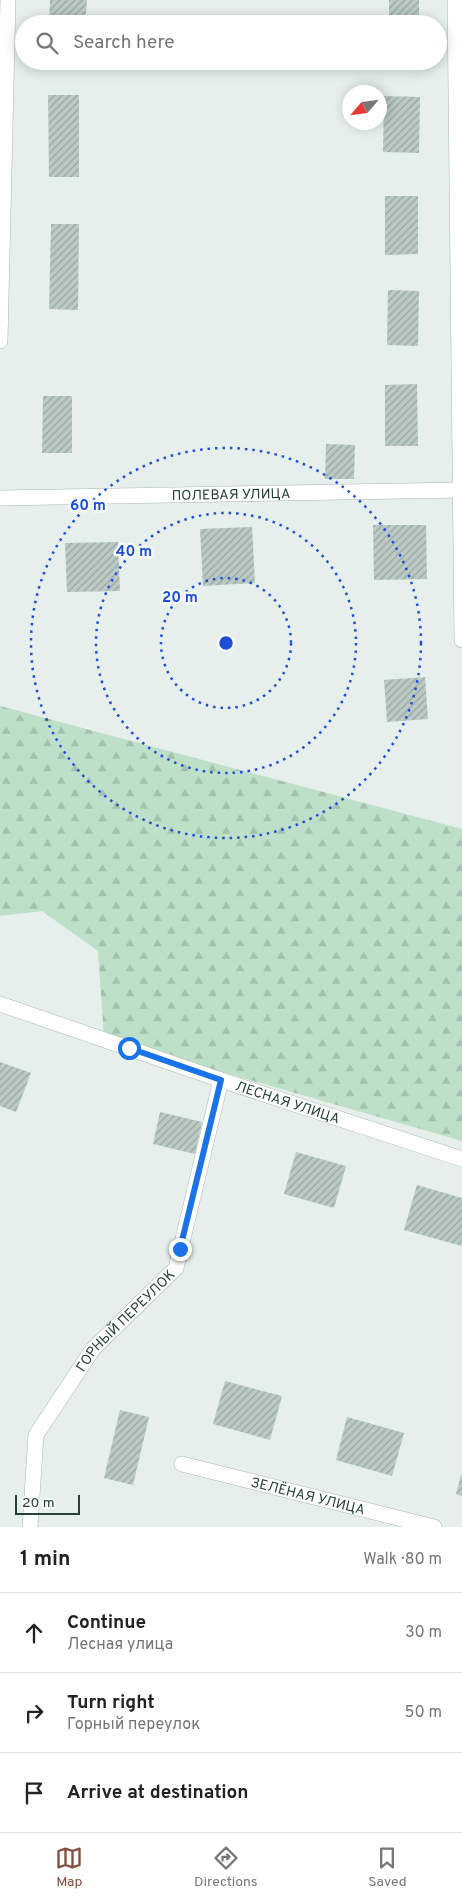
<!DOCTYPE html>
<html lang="en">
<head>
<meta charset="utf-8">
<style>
  body { margin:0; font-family:Overpass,sans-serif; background:#f6f6f6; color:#222 }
  .compass { position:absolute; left:342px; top:85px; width:45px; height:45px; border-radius:50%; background:#fff; box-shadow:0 2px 12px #0003; rotate:242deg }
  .scale { position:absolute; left:15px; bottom:12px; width:65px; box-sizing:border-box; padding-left:5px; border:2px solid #24423a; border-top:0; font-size:14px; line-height:18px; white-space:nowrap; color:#24423a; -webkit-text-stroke:4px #f7fbf9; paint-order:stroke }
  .stop { position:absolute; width:15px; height:15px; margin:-11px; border:4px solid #1a73e8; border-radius:50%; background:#fff }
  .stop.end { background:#1a73e8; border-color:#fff; box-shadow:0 1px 5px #0008 }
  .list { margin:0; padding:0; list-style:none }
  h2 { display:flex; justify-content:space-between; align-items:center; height:65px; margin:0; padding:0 20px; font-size:21px }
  h2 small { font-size:16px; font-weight:400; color:#767676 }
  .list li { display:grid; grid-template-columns:32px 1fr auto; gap:15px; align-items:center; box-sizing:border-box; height:80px; padding:0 20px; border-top:1px solid #e0e0e0 }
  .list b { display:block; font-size:19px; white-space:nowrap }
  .list p { margin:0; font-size:16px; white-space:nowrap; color:#767676 }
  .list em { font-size:16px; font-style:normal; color:#767676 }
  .icon { flex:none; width:28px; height:28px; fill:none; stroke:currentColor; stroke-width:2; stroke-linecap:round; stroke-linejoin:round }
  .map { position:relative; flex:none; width:462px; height:1527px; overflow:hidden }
  .search { position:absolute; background:#fff; box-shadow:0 2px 12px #0003; left:15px; right:15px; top:15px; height:55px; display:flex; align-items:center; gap:12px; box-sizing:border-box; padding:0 18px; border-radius:28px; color:#767676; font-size:19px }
  .sheet { height:305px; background:#fff }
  nav { display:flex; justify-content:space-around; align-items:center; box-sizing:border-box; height:70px; border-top:1px solid #e0e0e0; background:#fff; font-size:14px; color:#767676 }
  nav a { display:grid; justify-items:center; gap:2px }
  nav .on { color:#804e3d }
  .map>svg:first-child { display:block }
  .forest { fill:url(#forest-firs) }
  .building { fill:url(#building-hatch) }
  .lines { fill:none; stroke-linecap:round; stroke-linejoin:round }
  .minor-casing { stroke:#a8b8b2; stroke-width:16 }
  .minor { stroke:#fff; stroke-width:15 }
  .route { stroke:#1a73e8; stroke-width:6 }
  .ring { fill:none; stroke:#1d4ed8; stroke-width:2.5; stroke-dasharray:2.5 5 }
  .labels { text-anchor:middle; stroke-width:5; stroke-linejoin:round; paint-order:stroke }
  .street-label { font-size:14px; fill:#24423a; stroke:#f7fbf9 }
  .centre { fill:#1d4ed8; stroke:#f7fbf9; stroke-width:2.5 }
  .ring-label { font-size:15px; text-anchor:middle; font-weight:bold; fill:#1d4ed8; stroke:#f7fbf9; stroke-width:5; stroke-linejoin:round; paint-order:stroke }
</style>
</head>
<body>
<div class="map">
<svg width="462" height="1527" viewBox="0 0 462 1527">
  <defs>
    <pattern id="forest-firs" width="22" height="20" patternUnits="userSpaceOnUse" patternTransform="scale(1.25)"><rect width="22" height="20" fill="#bfe0c8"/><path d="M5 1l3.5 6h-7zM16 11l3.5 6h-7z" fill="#a4c1ad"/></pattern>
    <pattern id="building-hatch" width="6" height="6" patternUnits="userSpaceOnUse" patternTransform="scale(1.25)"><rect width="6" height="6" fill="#bbcac4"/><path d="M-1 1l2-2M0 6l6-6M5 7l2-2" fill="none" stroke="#98a6a0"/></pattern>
  </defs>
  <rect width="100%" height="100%" fill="#e6efeb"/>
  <path class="forest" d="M0 706 462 829V1141L104 1038 98 951 42 911 0 916Z"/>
  <g class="building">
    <path d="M50 0H87L85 24H49Z"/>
    <rect x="389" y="0" width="30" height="24"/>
    <path d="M48 95H79V177H49Z"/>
    <path d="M384 96 420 97 419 153 383 152Z"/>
    <path d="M385 196H418V254L385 255Z"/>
    <path d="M51 224H79L78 310 49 309Z"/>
    <path d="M388 290 419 291 418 346 387 345Z"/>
    <path d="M417 384 418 446H385V385Z"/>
    <path d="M43 396H72V453H42Z"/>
    <path d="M326 444 355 445 354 479H325Z"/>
    <path d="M373 525H426L427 579 374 580Z"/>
    <path d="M252 527 255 583 203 586 200 529Z"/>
    <path d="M118 542 120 591 67 592 65 543Z"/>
    <path d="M425 677 428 719 387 722 384 680Z"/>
    <path d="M0 1062 31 1073 16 1112 0 1106Z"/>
    <path d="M160 1112 202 1122 195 1154 153 1144Z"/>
    <path d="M296 1152 346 1166 334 1208 284 1194Z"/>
    <path d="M417 1185 462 1198V1246L404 1230Z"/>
    <path d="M225 1381 282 1396 270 1440 213 1424Z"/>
    <path d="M120 1410 149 1417 133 1485 104 1478Z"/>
    <path d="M347 1417 404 1433 392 1476 336 1460Z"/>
    <path d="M461 1475H462V1496L456 1494Z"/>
  </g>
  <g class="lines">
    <defs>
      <g id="minor">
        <path d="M455 0 462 640"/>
        <path d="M0 341 8 0"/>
        <path id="s1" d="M0 498 462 490"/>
        <path id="s2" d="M0 1004 221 1080 462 1159"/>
        <path id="s3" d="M182 1464 434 1527"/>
        <path id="s4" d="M30 1527 36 1435 93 1349 176 1268 221 1080"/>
      </g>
    </defs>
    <use href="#minor" class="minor-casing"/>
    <use href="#minor" class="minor"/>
  </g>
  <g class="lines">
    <path class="route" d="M129 1048 221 1080 180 1249"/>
  </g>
  <g class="ring">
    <circle cx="226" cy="643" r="65"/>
    <circle cx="226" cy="643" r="130"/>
    <circle cx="226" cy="643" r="195"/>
  </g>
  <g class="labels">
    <g class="street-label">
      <text dy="5" stroke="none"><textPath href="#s1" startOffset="231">ПОЛЕВАЯ УЛИЦА</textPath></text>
      <text dy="5" stroke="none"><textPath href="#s2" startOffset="304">ЛЕСНАЯ УЛИЦА</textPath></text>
      <text dy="5" stroke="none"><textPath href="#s4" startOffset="238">ГОРНЫЙ ПЕРЕУЛОК</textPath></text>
      <text dy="5" stroke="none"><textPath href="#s3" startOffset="130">ЗЕЛЁНАЯ УЛИЦА</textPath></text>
    </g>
  </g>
  <circle cx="226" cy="643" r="8" class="centre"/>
  <g class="ring-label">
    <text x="88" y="510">60 m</text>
    <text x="134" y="556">40 m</text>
    <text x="180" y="602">20 m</text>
  </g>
</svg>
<svg class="compass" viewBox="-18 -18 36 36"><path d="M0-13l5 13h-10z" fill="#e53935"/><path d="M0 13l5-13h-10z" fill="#767676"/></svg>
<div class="scale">20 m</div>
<div class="stop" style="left:129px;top:1048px"></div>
<div class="stop end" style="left:180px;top:1249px"></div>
<div class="search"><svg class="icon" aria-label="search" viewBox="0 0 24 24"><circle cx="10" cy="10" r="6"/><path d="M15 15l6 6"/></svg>Search here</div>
</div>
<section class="sheet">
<h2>1 min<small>Walk · 80 m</small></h2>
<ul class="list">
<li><svg class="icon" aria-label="ahead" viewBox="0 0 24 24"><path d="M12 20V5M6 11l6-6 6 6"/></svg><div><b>Continue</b><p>Лесная улица</p></div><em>30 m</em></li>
<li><svg class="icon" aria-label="right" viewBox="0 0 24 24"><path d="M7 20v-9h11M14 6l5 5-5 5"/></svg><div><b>Turn right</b><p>Горный переулок</p></div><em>50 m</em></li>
<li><svg class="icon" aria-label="arrive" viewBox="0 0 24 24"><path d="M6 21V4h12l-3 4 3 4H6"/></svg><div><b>Arrive at destination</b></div></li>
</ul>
</section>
<nav>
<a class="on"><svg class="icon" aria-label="map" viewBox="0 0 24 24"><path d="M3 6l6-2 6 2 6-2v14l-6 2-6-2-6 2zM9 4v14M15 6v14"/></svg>Map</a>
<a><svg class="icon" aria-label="directions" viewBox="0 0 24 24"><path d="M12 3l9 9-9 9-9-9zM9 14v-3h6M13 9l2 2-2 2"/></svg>Directions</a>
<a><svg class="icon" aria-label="saved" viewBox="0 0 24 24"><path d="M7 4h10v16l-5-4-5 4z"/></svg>Saved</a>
</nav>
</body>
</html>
